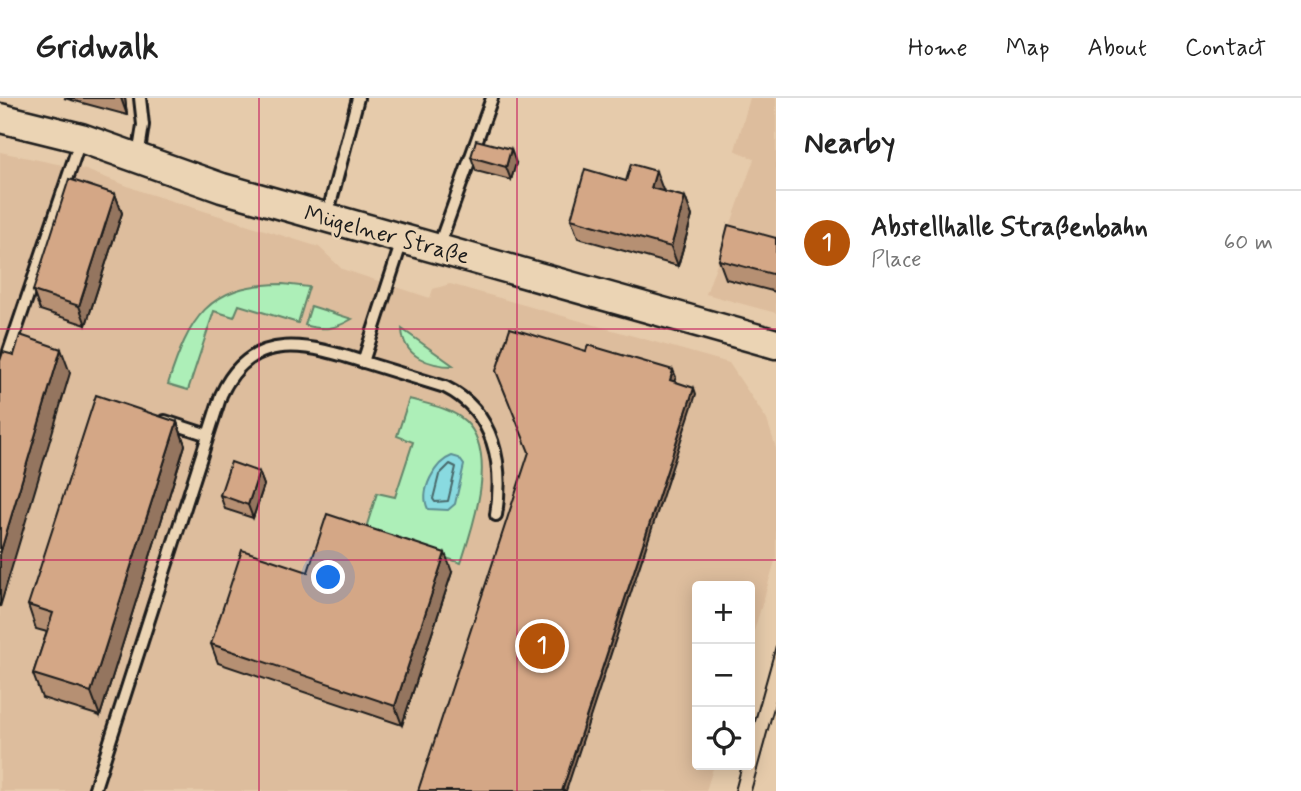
<!DOCTYPE html>
<html lang="en">
<head>
<meta charset="utf-8">
<style>
  body { margin:0; font-family:Mynerve,sans-serif; background:#f6f6f6; color:#222 }
  .controls { position:absolute; right:21px; bottom:21px; display:grid; overflow:hidden; border-radius:7px; box-shadow:0 4px 18px #0003 }
  .controls button { width:63px; height:63px; display:grid; place-items:center; padding:0; border:0; border-bottom:2px solid #e0e0e0; background:#fff; color:#222; font:35px sans-serif }
  .you { position:absolute; left:329px; top:480px; width:24px; height:24px; margin:-18px; border:5px solid #fff; border-radius:50%; background:#1a73e8; box-shadow:0 0 0 10px #1a73e833 }
  .badge { display:grid; place-items:center; width:46px; height:46px; border-radius:50%; background:#b45309; color:#fff; font-size:23px; font-weight:700 }
  .pin { position:absolute; translate:-50% -50%; border:4px solid #fff; box-shadow:0 2px 7px #0006 }
  .list { margin:0; padding:0; list-style:none }
  h2 { display:flex; justify-content:space-between; align-items:center; height:91px; margin:0; padding:0 28px; font-size:30px }
  h2 small { font-size:23px; font-weight:400; color:#767676 }
  .list li { display:grid; grid-template-columns:46px 1fr auto; gap:21px; align-items:center; box-sizing:border-box; height:105px; padding:0 28px; border-top:2px solid #e0e0e0 }
  .list b { display:block; font-size:26px; white-space:nowrap }
  .list p { margin:0; font-size:23px; white-space:nowrap; color:#767676 }
  .list em { font-size:23px; font-style:normal; color:#767676 }
  .icon { flex:none; width:38px; height:38px; fill:none; stroke:currentColor; stroke-width:2; stroke-linecap:round; stroke-linejoin:round }
  .map { position:relative; flex:none; width:776px; height:693px; overflow:hidden }
  header { display:flex; align-items:center; gap:42px; box-sizing:border-box; height:98px; padding:0 35px; background:#fff; border-bottom:2px solid #e0e0e0 }
  header strong { font-size:33px }
  nav { display:flex; gap:38px; margin-inline-start:auto; font-size:24px }
  main { display:flex }
  aside { flex:1; background:#fff }
  .map>svg:first-child { display:block }
  .built { fill:#ddbd9d }
  .green { fill:#adefb8; stroke:#64866a; stroke-width:2 }
  .water { fill:#89dae0; stroke:#5d8e92; stroke-width:2 }
  .lines { fill:none; stroke-linecap:round; stroke-linejoin:round }
  .shore { stroke:#48686a; stroke-width:2 }
  .service-casing { stroke:#1c1c1c; stroke-width:16 }
  .tertiary-casing { stroke:#1c1c1c; stroke-width:33 }
  .service { stroke:#ebd4b4; stroke-width:10 }
  .tertiary { stroke:#ebd4b4; stroke-width:28 }
  .tram { stroke:#1c1c1c; stroke-width:2 }
  .wall { fill:#b69073; stroke:#1c1c1c; stroke-width:2 }
  .shaded-wall { fill:#94755e; stroke:#1c1c1c; stroke-width:2 }
  .building { fill:#d4a786; stroke:#1c1c1c; stroke-width:2 }
  .grid { fill:none; stroke:#c2185b; stroke-width:2; stroke-opacity:0.55 }
  .labels { text-anchor:middle; stroke-width:5; stroke-linejoin:round; paint-order:stroke }
  .street-label { font-size:23px; fill:#1c1c1c; stroke:#ebd4b4 }
</style>
</head>
<body>
<header>
<strong>Gridwalk</strong>
<nav><a>Home</a><a>Map</a><a>About</a><a>Contact</a></nav>
</header>
<main>
<div class="map">
<svg width="776" height="693" viewBox="0 0 776 693">
  <rect width="100%" height="100%" fill="#e6cbab"/>
  <filter id="ink" filterUnits="userSpaceOnUse"><feTurbulence type="fractalNoise" baseFrequency=".0143" numOctaves="2"/><feDisplacementMap in="SourceGraphic" scale="14" xChannelSelector="R" yChannelSelector="G"/><feConvolveMatrix kernelMatrix="1 2 1 2 8 2 1 2 1" color-interpolation-filters="sRGB"/></filter>
  <g filter="url(#ink)">
    <g class="built">
      <path d="M750 0H776V215L706 196 754 61 735 52Z"/>
      <path d="M0 54 86 72 143 94 319 149 342 171 430 200 433 191 450 186 729 265 767 322 776 350V460L750 546V488H697V667H714L706 693H0Z"/>
    </g>
    <g class="green">
      <path d="M283 186 309 189 298 225 239 207 234 219 214 213 188 292 168 286C189 221 207 186 283 186Z"/>
      <path d="M311 208 352 221C335 231 324 233 305 227Z"/>
      <path d="M402 231 454 268C430 268 403 259 402 231Z"/>
      <path d="M409 301C427 306 451 310 465 323 499 355 473 428 461 465L365 433 377 395 395 399 413 344 397 338Z"/>
    </g>
    <path class="water" d="M452 358 459 360 464 367 455 406 448 412 428 411C419 393 435 364 452 358Z"/>
    <g class="lines">
      <path class="shore" d="M450 366 456 369 448 403 435 404 433 401 439 377Z"/>
      <defs>
        <g id="service">
          <path d="M138 59 143 27 140 0"/>
          <path d="M327 118 358 0"/>
          <path d="M438 150 492 0"/>
          <path d="M363 264 402 143"/>
          <path d="M0 280 80 43"/>
          <path d="M165 323 208 337"/>
          <path d="M94 693 221 297C252 229 311 247 367 265 393 273 419 281 445 289 495 314 504 367 496 417"/>
        </g>
        <path id="tertiary" d="M0 20 81 40 222 90 776 246"/>
      </defs>
      <use href="#service" class="service-casing"/>
      <use href="#tertiary" class="tertiary-casing"/>
      <use href="#service" class="service"/>
      <use href="#tertiary" class="tertiary"/>
      <g class="tram">
        <path d="M750 641 776 548"/>
        <path d="M735 693 742 667"/>
        <path d="M751 693 776 602"/>
      </g>
    </g>
    <g class="wall">
      <path d="M64 0H125L127 17Z"/>
      <path d="M471 59 516 65 511 82 476 73Z"/>
      <path d="M626 83 663 92 662 93 685 99 692 118 678 168 578 140 571 121Z"/>
      <path d="M115 96 122 115 86 227 40 212 33 193Z"/>
      <path d="M776 140V194L726 181 719 162Z"/>
      <path d="M177 324 185 347 100 618 42 600 33 576 47 534 36 531 28 507Z"/>
      <path d="M259 374 264 387 253 420 225 411 220 397Z"/>
      <path d="M308 474H452L402 627 218 565 211 546Z"/>
    </g>
    <g class="shaded-wall">
      <path d="M121 0H125L127 17Z"/>
      <path d="M511 51 516 65 511 82 506 69Z"/>
      <path d="M656 73 663 92 658 109 651 90Z"/>
      <path d="M115 96 122 115 86 227 79 208Z"/>
      <path d="M685 99 692 118 678 168 671 149Z"/>
      <path d="M61 251 70 275 0 509V456Z"/>
      <path d="M673 272 676 279 672 289 670 282Z"/>
      <path d="M694 290 696 296 566 693H562Z"/>
      <path d="M177 324 185 347 100 618 91 594Z"/>
      <path d="M259 374 264 387 253 420 248 407Z"/>
      <path d="M445 455 452 474 402 627 395 608Z"/>
    </g>
    <g class="building">
      <path d="M476 42 511 51 506 69 471 59Z"/>
      <path d="M631 66 656 73 651 90 685 99 671 149 571 121 585 71 626 83Z"/>
      <path d="M69 81 115 96 79 208 33 193Z"/>
      <path d="M728 127 776 140V177L719 162Z"/>
      <path d="M510 230 586 253 588 247 673 272 670 282 694 290 562 693H418L529 354 496 273Z"/>
      <path d="M20 237 61 251 0 456V263L3 254 14 257Z"/>
      <path d="M96 297 177 324 91 594 33 576 53 515 28 507Z"/>
      <path d="M231 364 259 374 248 407 220 397Z"/>
      <path d="M327 416 445 455 395 608 211 546 242 452 308 474Z"/>
    </g>
  </g>
  <path class="grid" d="M259 0V693M517 0V693M0 231H776M0 462H776"/>
  <g class="labels">
    <g class="street-label">
      <text transform="translate(387 136) rotate(15)" y="8">Mügelner Straße</text>
    </g>
  </g>
</svg>
<div class="controls">
<button>+</button>
<button>−</button>
<button><svg class="icon" aria-label="locate" viewBox="0 0 24 24"><circle cx="12" cy="12" r="6"/><path d="M12 2v4M12 18v4M2 12h4M18 12h4"/></svg></button>
</div>
<div class="you"></div>
<div class="pin badge" style="left:542px;top:548px">1</div>
</div>
<aside>
<h2>Nearby<small></small></h2>
<ul class="list">
<li><span class="badge">1</span><div><b>Abstellhalle Straßenbahn</b><p>Place</p></div><em>60 m</em></li>
</ul>
</aside>
</main>
</body>
</html>
